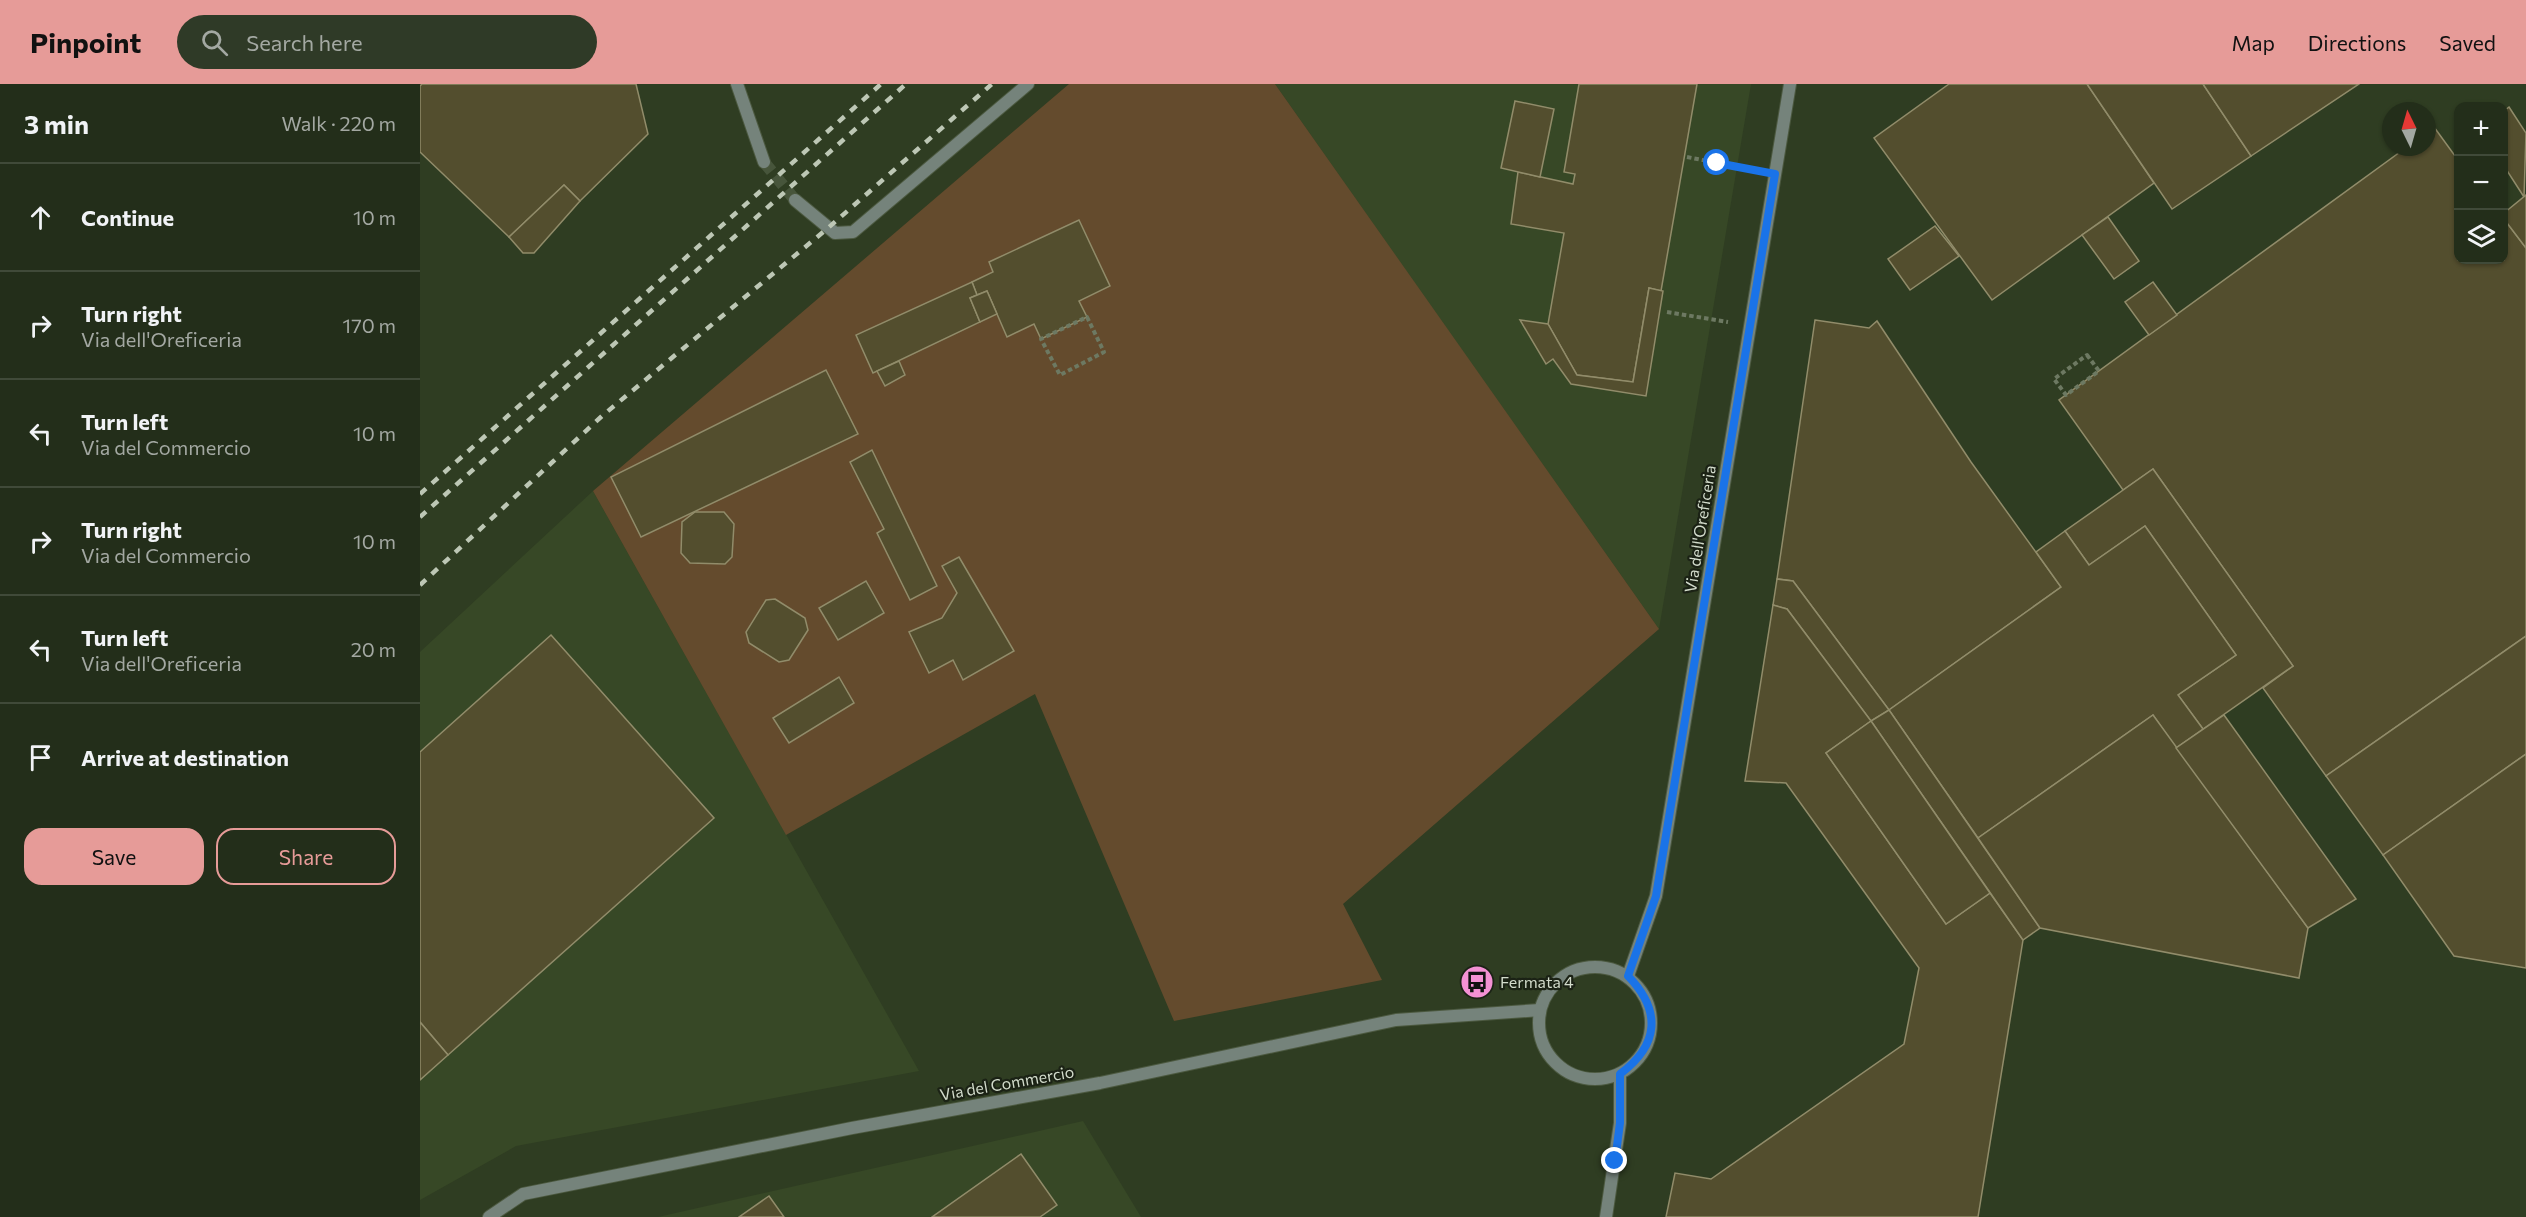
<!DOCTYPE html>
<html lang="en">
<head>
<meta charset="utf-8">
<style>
  body { margin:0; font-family:Commissioner,sans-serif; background:#2f3a27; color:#f1f3f6 }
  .controls { position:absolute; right:18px; top:18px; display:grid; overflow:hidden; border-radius:12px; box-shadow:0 2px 4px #0004 }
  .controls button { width:54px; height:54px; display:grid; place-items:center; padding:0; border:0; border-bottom:2px solid #404a39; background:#232e1a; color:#f1f3f6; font:30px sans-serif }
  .compass { position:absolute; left:1962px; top:18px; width:54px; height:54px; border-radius:50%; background:#232e1a; box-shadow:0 2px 4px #0004; rotate:355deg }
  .stop { position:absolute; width:18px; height:18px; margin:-14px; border:4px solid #1a73e8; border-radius:50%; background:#fff }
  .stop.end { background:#1a73e8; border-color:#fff; box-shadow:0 2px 6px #0008 }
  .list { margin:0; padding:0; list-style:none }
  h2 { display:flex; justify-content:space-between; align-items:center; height:78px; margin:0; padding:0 24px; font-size:26px }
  h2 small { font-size:20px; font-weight:400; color:#a3a8a2 }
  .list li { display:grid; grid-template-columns:39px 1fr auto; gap:18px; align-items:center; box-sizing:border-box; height:108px; padding:0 24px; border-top:2px solid #404a39 }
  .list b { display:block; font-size:22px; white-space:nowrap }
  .list p { margin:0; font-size:20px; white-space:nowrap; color:#a3a8a2 }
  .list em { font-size:20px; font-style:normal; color:#a3a8a2 }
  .actions { display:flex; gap:12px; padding:18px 24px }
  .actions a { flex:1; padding:14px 0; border:2px solid #e69b98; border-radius:18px; text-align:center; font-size:21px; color:#e69b98 }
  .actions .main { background:#e69b98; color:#111 }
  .icon { flex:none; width:33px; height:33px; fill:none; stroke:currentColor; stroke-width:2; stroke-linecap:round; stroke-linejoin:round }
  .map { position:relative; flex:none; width:2106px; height:1133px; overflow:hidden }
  header { display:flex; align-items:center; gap:36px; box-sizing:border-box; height:84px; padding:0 30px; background:#e69b98; color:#111 }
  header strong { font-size:28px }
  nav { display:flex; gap:33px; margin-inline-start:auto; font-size:21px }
  .search { width:420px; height:54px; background:#2f3a27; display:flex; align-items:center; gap:15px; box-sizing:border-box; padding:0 21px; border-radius:33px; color:#a3a8a2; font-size:22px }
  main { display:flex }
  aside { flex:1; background:#232e1a }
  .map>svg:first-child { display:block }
  .built { fill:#374826 }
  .green { fill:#644b2d }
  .building { fill:#534e2e; stroke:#918c6a; stroke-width:1.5 }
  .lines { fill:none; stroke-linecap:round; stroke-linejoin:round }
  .minor-tunnel { stroke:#47553b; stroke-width:12; stroke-dasharray:12 6; stroke-linecap:butt }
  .minor-casing { stroke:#4c5940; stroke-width:14 }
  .tertiary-casing { stroke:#4c5940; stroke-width:14 }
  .path { stroke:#6d7962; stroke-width:4; stroke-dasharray:4.5 3; stroke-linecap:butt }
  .minor { stroke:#75837b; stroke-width:12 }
  .tertiary { stroke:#75837b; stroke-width:12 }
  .rail { stroke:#bdc7b5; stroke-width:4.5; stroke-dasharray:8 8; stroke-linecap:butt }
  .route { stroke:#1a73e8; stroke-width:8 }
  .labels { text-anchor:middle; stroke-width:4.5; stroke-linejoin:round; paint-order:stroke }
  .street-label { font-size:16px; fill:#d2dbcb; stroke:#1b2215 }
  .poi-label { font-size:16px; fill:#d2dbcb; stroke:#1b2215; text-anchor:start }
</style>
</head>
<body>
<header>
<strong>Pinpoint</strong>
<div class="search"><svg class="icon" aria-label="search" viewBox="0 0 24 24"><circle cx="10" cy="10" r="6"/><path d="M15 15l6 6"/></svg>Search here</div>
<nav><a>Map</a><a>Directions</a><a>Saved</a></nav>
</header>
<main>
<aside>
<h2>3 min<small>Walk · 220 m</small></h2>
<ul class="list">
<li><svg class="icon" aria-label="ahead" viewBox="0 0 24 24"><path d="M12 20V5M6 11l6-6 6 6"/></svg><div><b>Continue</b></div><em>10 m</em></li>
<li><svg class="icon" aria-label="right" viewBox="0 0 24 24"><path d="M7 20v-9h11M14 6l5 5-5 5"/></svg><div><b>Turn right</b><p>Via dell'Oreficeria</p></div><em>170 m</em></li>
<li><svg class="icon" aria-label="left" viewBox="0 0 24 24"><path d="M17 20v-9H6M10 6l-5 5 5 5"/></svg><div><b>Turn left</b><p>Via del Commercio</p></div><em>10 m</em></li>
<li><svg class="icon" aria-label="right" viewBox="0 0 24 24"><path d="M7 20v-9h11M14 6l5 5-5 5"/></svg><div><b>Turn right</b><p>Via del Commercio</p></div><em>10 m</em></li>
<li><svg class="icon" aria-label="left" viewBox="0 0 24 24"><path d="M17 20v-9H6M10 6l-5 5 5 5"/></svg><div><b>Turn left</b><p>Via dell'Oreficeria</p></div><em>20 m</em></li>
<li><svg class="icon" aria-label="arrive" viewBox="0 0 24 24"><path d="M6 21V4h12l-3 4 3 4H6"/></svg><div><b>Arrive at destination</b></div></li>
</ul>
<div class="actions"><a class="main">Save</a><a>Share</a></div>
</aside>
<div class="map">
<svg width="2106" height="1133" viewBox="0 0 2106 1133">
  <rect width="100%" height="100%" fill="#2f3d22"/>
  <g class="built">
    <path d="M855 0H1331L1239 545 1032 252Z"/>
    <path d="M173 407 499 987 96 1062 0 1116V568Z"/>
    <path d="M663 1037 721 1133H238Z"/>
  </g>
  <path class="green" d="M649 0H855L1239 545 923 820 962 896 754 937 615 610 366 751 173 407Z"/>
  <g class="building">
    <path d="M2 0H216L228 50 160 117 144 101 89 153 0 68V2Z"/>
    <path d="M1277 0 1241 207 1229 204 1213 298 1157 291 1128 240 1144 149 1091 140 1098 88 1153 100 1155 90 1144 88 1159 0Z"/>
    <path d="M1529 0H1667L1734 99 1572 216 1454 54Z"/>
    <path d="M1667 0H1783L1831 72 1752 125Z"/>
    <path d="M1783 0H1939L1831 72Z"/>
    <path d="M1095 17 1134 25 1120 93 1081 84Z"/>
    <path d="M2089 23 2106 49 2104 113 2084 82V27Z"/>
    <path d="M2014 43 2038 76V176H2084V135L2106 164V552L1906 692 1843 604 1873 582 1733 385 1703 406 1639 316 1987 63H2007V48Z"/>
    <path d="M144 101 160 117 114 169H103L89 153Z"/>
    <path d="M2106 111V164L2084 135V129Z"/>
    <path d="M1688 133 1719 177 1694 195 1662 151Z"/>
    <path d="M659 136 690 202 659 217 667 233 621 255 614 240 587 253 567 207 557 211 552 198 573 188 569 178Z"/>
    <path d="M1515 142 1539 172 1490 206 1468 175Z"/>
    <path d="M552 198 557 211 550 214 560 238 453 289 436 251Z"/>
    <path d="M1733 198 1757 231 1729 251 1705 218Z"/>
    <path d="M1229 204 1243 207 1226 312 1151 300 1133 275 1126 280 1100 236 1128 240 1157 291 1213 298Z"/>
    <path d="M567 207 577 230 560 238 550 214Z"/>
    <path d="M1395 236 1449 244 1457 237 1551 378 1641 503 1469 626 1373 497 1357 495Z"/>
    <path d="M479 277 485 291 465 302 457 287Z"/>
    <path d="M406 286 438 350 221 453 191 393Z"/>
    <path d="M452 366 517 502 490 516 457 449 464 445 430 378Z"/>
    <path d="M1733 385 1873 582 1783 645 1758 611 1816 571 1725 442 1669 481 1645 447Z"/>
    <path d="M275 428H304L314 440 312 473 305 480 270 479 261 469 262 438Z"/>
    <path d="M1725 442 1816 571 1758 611 1783 645 1756 664 1733 631 1558 754 1469 626 1641 503 1616 468 1645 447 1669 481Z"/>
    <path d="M539 473 594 567 543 596 533 576 509 589 489 548 522 534 537 509 522 482Z"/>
    <path d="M1357 495 1373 497 1469 626 1451 637 1367 525 1353 521Z"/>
    <path d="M446 497 464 529 418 556 399 524Z"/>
    <path d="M355 515 385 534 388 546 369 576 359 578 329 559 326 548 346 516Z"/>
    <path d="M1353 521 1367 525 1451 637 1406 669 1526 840 1570 809 1603 856 1558 1133H1246L1255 1089 1291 1095 1484 960 1499 884 1366 699 1325 697Z"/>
    <path d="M131 551 294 734 28 971 0 938V668Z"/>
    <path d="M2106 552V670L1963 771 1906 692Z"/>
    <path d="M419 593 434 619 369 659 353 634Z"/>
    <path d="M1469 626 1620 844 1603 856 1451 637Z"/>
    <path d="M1733 631 1888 844 1879 894 1620 844 1558 754Z"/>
    <path d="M1804 631 1936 815 1888 844 1756 664Z"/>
    <path d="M1451 637 1570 809 1526 840 1406 669Z"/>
    <path d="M2106 670V884L2034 872 1963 771Z"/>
    <path d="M0 938 28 971 0 996Z"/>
    <path d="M601 1070 637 1121 620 1133H512Z"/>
    <path d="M349 1112 364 1133H319Z"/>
  </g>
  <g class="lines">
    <path class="minor-tunnel" d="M344 78 375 116"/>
    <defs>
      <g id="minor">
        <path d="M317 0 344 78"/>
        <path d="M375 116 415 149 433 148 608 0"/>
      </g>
      <g id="tertiary">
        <circle cx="1175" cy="939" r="56"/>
        <path d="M1208 892 1236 812 1370 0"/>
        <path d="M69 1133 103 1110 432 1044 680 999 976 936 1120 926"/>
        <path d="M1186 1133 1200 1039V990"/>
      </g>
    </defs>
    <use href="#minor" class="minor-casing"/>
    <use href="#tertiary" class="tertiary-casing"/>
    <g class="path">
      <path d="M1267 73 1334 86"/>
      <path d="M1247 228 1308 238"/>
      <path d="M667 233 684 268 640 291 621 255Z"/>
      <path d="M1667 271 1679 287 1646 311 1634 295Z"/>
    </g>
    <use href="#minor" class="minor"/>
    <use href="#tertiary" class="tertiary"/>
    <g class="rail">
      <path d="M0 410 461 0"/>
      <path d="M0 433 486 0"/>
      <path d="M0 501 182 332 408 144 572 0"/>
    </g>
  </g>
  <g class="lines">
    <path class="route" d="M1195 1077 1200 1039V990C1239 961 1242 927 1208 892L1236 812 1355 90 1297 79"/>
  </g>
  <defs>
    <symbol id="bus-disc" viewBox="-11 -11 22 22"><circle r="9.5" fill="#f491d4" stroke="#1b2215"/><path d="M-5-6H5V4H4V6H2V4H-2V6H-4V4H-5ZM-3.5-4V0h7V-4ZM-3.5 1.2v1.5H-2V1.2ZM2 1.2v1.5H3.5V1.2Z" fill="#111"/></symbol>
  </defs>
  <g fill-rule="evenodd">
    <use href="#bus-disc" x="1038" y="879" width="38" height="38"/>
  </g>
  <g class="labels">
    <g class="street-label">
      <text transform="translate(1280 445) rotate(-81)" y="6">Via dell'Oreficeria</text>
      <text transform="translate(587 999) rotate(-10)" y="6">Via del Commercio</text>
    </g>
    <g class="poi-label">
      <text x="1080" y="904">Fermata 4</text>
    </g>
  </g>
</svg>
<div class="controls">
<button>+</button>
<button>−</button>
<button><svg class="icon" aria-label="layers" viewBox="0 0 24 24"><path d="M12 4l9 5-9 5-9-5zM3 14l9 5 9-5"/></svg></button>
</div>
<svg class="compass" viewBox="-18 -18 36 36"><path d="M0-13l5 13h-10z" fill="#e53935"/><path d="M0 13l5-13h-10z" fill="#a3a8a2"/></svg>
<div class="stop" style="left:1297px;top:79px"></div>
<div class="stop end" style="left:1195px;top:1077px"></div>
</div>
</main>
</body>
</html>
